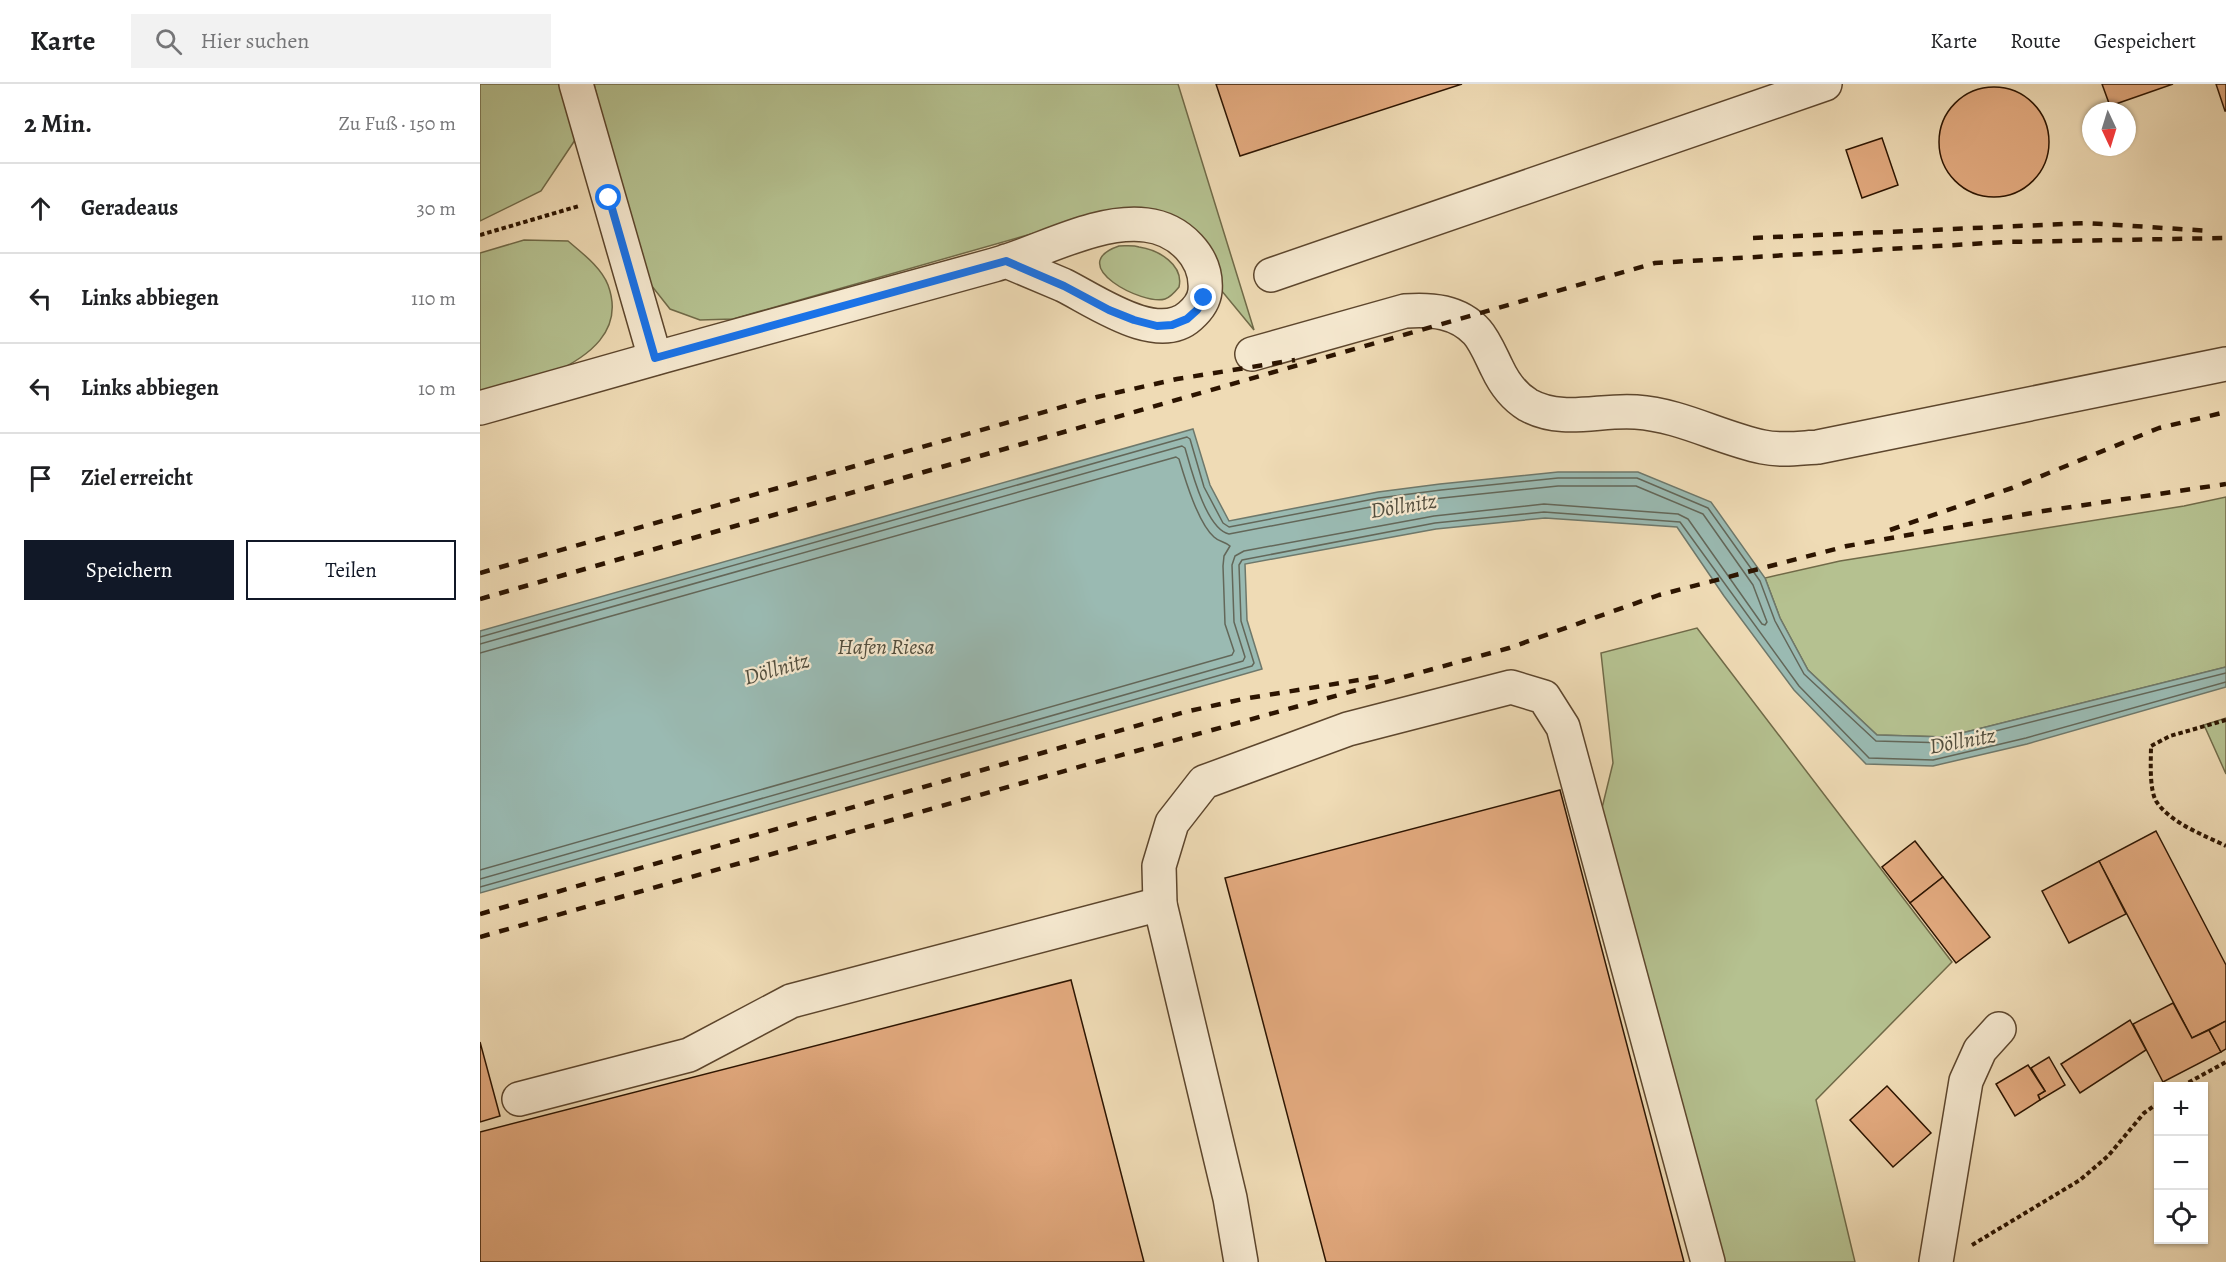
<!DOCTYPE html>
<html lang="de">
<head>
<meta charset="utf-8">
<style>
  body { margin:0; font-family:Alegreya,serif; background:#f2f2f2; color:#202124 }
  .controls { position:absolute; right:18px; bottom:18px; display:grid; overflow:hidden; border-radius:0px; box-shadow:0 2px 4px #0004 }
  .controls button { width:54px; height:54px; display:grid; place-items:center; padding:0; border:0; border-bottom:2px solid #e0e0e0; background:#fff; color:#202124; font:30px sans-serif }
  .compass { position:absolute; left:1602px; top:18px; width:54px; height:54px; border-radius:50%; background:#fff; box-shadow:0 2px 4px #0004; rotate:176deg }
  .stop { position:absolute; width:18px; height:18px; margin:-14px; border:4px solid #1a73e8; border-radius:50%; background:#fff }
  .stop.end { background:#1a73e8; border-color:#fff; box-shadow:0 2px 6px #0008 }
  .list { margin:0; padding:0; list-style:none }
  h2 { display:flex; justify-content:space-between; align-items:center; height:78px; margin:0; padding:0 24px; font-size:26px }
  h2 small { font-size:20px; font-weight:400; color:#757577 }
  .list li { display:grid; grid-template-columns:39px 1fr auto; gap:18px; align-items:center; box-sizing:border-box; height:90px; padding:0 24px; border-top:2px solid #e0e0e0 }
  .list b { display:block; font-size:22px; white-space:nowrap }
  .list em { font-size:20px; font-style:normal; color:#757577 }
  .actions { display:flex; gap:12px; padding:18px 24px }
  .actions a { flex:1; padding:14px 0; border:2px solid #111827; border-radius:0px; text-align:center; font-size:21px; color:#111827 }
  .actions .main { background:#111827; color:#fff }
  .icon { flex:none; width:33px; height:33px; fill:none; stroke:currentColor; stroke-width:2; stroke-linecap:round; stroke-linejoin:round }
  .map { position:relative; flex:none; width:1746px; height:1178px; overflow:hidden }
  header { display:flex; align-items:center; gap:36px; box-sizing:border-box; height:84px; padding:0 30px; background:#fff; border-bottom:2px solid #e0e0e0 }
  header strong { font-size:28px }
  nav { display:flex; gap:33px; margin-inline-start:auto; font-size:21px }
  .search { width:420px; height:54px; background:#f2f2f2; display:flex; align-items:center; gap:15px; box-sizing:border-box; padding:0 21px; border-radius:0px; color:#757577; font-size:22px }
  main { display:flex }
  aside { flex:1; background:#fff }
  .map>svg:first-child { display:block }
  .green { fill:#b5c190; stroke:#706a48; stroke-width:1.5 }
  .water { fill:#9abab2; stroke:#6e786b; stroke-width:1.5 }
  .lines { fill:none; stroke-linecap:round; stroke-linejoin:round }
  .shore { stroke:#636759; stroke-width:1.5 }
  .building { fill:#e3aa7f; stroke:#2c1400; stroke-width:1.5 }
  .minor-casing { stroke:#5d462d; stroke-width:36 }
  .path { stroke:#2c1400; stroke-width:4; stroke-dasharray:4.5 3; stroke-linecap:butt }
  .minor { stroke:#f5e8cf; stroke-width:33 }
  .rail { stroke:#2c1400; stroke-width:4.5; stroke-dasharray:10 10; stroke-linecap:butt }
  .route { stroke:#1a73e8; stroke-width:8 }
  .labels { text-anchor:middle; stroke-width:4.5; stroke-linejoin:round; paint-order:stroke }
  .water-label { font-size:22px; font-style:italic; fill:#524e3e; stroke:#f5e8cf }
</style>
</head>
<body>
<header>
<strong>Karte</strong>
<div class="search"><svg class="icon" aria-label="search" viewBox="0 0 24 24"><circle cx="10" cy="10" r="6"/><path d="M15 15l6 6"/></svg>Hier suchen</div>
<nav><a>Karte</a><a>Route</a><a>Gespeichert</a></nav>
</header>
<main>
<aside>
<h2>2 Min.<small>Zu Fuß · 150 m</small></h2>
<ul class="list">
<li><svg class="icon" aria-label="ahead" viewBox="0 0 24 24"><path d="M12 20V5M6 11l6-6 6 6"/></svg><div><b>Geradeaus</b></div><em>30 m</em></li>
<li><svg class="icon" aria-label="left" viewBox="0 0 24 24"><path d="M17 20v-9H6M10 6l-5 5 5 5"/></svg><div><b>Links abbiegen</b></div><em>110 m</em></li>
<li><svg class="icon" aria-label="left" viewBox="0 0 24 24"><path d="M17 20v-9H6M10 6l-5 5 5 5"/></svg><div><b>Links abbiegen</b></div><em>10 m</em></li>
<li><svg class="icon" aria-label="arrive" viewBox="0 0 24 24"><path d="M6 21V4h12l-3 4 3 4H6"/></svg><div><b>Ziel erreicht</b></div></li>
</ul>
<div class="actions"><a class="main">Speichern</a><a>Teilen</a></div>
</aside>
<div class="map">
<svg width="1746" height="1178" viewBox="0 0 1746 1178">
  <rect width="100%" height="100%" fill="#efdbb5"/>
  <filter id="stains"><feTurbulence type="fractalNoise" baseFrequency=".00333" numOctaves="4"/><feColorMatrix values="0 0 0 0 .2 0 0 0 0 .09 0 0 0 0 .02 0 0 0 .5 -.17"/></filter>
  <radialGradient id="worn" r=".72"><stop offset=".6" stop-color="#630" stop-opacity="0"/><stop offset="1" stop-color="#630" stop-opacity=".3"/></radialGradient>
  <g class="green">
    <path d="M0 0H79L95 56 61 107 0 137Z"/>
    <path d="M114 0H698L774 246 741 206 740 186 723 156 694 134 663 124 628 128 253 235 220 236 190 225 171 201 130 65Z"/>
    <path d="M44 156 88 157C102 169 121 183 128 201 145 247 108 273 71 290 49 300 23 304 0 310V169Z"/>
    <path d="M639 162C646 162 653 161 659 163 679 166 704 181 699 203 695 208 691 213 685 215 664 222 583 181 639 162Z"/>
    <path d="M1746 413V583L1466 653 1397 651 1328 586 1300 534 1285 494 1360 477 1704 422Z"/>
    <path d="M1217 544 1472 878 1336 1016 1375 1178H1242L1122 724 1133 679 1121 569Z"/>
    <path d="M1746 634V690L1724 641Z"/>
  </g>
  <path class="water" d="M713 345 730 401 749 437 898 408 960 400 1078 388H1158L1231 418 1285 494 1300 534 1328 586 1397 651 1466 653 1746 583V603L1547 660 1453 682 1386 680 1314 606 1244 512 1197 443 1065 434 956 445 765 480 767 536 782 585 0 809V547Z"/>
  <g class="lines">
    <g class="shore">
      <path d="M0 553 707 353 710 355 724 403 743 439 749 443 899 414 961 406 1078 394H1157L1228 424 1280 497 1295 537 1324 590 1396 657 1468 659 1746 589"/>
      <path d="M0 560 702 362 705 364C711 385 726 445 749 450L901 421 962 414 1078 402H1156L1223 430 1273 501 1287 538 1285 541 1282 540 1208 435 1198 430 1064 420 954 432 764 467 755 472 752 481 754 538 765 573 763 577 0 795"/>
      <path d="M0 569 696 373 699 375C705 395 718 439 734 453 739 458 746 458 750 462L744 472 743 482 745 540 754 567 752 571 0 786"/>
      <path d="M0 803 772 582 774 579 761 537 759 481 762 476 955 439 1064 428 1200 438 1319 602 1389 674 1453 676 1546 654 1746 598"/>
    </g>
  </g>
  <g class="building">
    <path d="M736 0H982L760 72Z"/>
    <path d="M1622 0H1693L1630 22Z"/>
    <path d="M1736 0H1746V27H1745Z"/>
    <circle cx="1514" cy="58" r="55"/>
    <path d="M1402 54 1418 101 1382 114 1366 66Z"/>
    <path d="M1080 706 1204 1178H846L745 794Z"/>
    <path d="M1676 747 1746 881V937L1712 954 1619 777Z"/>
    <path d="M1435 757 1463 793 1430 819 1402 783Z"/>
    <path d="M1619 777 1646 830 1589 859 1562 807Z"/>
    <path d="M1463 793 1510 853 1476 879 1430 819Z"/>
    <path d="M591 896 664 1178H0V1048Z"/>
    <path d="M1693 919 1712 954 1729 946 1741 968 1683 998 1653 940Z"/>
    <path d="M1650 936 1666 966 1600 1009 1581 980Z"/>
    <path d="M1746 937V965L1741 968 1729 946Z"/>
    <path d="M0 958 20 1032 0 1038Z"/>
    <path d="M1569 973 1585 1001 1560 1016 1558 1011 1565 1007 1551 984Z"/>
    <path d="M1548 981 1565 1007 1558 1011 1560 1016 1535 1032 1516 1000Z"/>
    <path d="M1407 1002 1451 1049 1413 1083 1370 1036Z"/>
  </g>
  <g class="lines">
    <defs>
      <g id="minor">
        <path d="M96 0 175 274"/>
        <path d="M791 191 1345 0"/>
        <path d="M772 270 925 227C951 225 978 227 997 248 1005 257 1011 272 1017 284 1024 299 1033 312 1048 321 1083 340 1120 325 1156 328 1201 331 1240 354 1283 363 1301 367 1320 364 1338 363L1746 280"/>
        <path d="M0 324C171 275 342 228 514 181 561 168 617 135 666 141 699 145 728 173 725 207 724 217 718 225 710 232 677 262 614 216 583 201 564 193 545 185 526 177"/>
        <path d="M39 1015 209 971 311 917 680 820"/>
        <path d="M761 1178 750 1114 680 820 679 782 692 739 724 698 868 645 1031 603 1064 613 1083 643 1228 1178"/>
        <path d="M1456 1178 1486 997 1500 966 1519 945"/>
      </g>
    </defs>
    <use href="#minor" class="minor-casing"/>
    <g class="path">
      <path d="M0 151 99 122"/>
      <path d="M1746 636 1690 652 1671 662C1671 676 1669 704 1676 717 1690 739 1724 751 1746 762"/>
      <path d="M1702 1002 1746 978"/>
      <path d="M1492 1161 1600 1096 1628 1072 1664 1029 1678 1019"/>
    </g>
    <use href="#minor" class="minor"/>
    <g class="rail">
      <path d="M1273 154 1606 139 1731 147"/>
      <path d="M1410 446 1532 404 1679 344 1746 328"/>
      <path d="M0 489 617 313 697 295 815 276"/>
      <path d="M0 515 1175 179 1525 158 1746 154"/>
      <path d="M0 830 705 628 763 615 903 592"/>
      <path d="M0 853 609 680 1029 564 1179 511 1367 462 1557 428 1746 400"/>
    </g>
  </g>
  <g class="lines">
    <path class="route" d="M129 114 175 274 526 177 584 202 629 226 654 236 677 242 692 241 707 235 717 226 724 214"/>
  </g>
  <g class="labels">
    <g class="water-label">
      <text transform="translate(923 421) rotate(-9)" y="8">Döllnitz</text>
      <text x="406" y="570">Hafen Riesa</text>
      <text transform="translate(296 584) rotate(-16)" y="8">Döllnitz</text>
      <text transform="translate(1482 656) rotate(-10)" y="8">Döllnitz</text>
    </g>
  </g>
  <rect width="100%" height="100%" filter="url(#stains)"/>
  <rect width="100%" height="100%" fill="url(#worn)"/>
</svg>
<div class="controls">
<button>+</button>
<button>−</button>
<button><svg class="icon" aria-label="locate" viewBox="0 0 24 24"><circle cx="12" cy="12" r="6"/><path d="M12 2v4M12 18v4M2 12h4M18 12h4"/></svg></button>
</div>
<svg class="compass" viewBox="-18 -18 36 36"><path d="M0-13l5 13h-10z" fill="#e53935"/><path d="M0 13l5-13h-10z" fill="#757577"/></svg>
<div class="stop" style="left:129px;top:114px"></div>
<div class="stop end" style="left:724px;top:214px"></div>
</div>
</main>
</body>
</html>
